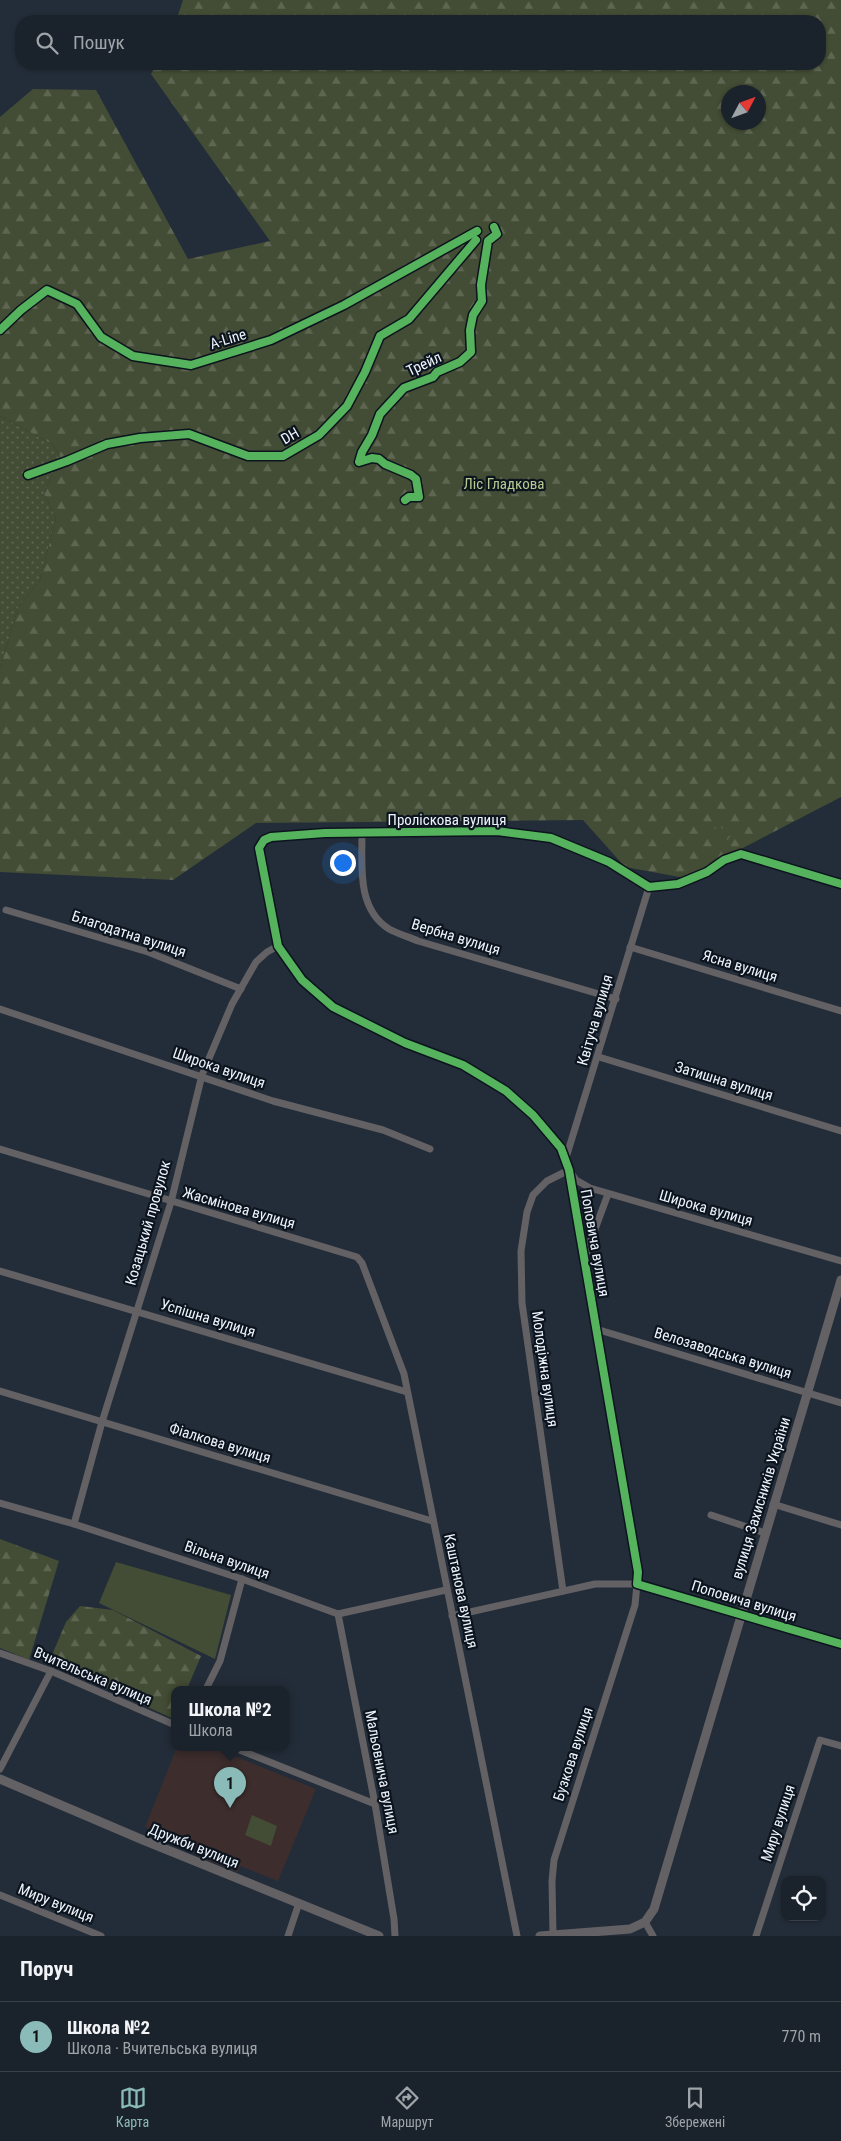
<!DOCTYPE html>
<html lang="uk">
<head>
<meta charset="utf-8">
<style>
  body { margin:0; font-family:"Roboto Condensed",sans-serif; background:#272f37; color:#f1f3f6 }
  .controls { position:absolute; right:15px; bottom:15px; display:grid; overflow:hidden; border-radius:10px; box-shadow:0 1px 4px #0004 }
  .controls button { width:45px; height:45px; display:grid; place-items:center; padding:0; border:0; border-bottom:1px solid #383f47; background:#1a222b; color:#f1f3f6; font:25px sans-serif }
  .compass { position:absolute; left:721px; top:85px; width:45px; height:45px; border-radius:50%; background:#1a222b; box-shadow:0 1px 4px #0004; rotate:49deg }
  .you { position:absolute; left:342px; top:862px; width:18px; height:18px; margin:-12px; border:4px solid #fff; border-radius:50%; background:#1a73e8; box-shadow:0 0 0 8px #1a73e833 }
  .badge { display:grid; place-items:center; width:32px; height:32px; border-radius:50%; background:#8bbbb9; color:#111; font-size:16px; font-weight:700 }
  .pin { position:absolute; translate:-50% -41px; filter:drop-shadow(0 1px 2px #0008) }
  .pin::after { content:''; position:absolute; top:26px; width:18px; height:15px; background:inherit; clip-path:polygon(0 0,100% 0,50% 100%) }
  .popup { position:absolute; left:171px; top:1686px; width:118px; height:65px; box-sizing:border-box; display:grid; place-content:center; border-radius:10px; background:#1a222b; filter:drop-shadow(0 1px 4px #0005); font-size:16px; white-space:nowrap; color:#9fa4a9 }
  .popup b { font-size:19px; color:#f1f3f6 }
  .popup::after { content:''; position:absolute; left:50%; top:100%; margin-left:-10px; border:10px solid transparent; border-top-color:#1a222b }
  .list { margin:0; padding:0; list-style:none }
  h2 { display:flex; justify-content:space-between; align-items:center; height:65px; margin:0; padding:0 20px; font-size:21px }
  h2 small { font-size:16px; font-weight:400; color:#9fa4a9 }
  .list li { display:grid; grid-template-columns:32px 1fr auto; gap:15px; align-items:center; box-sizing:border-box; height:70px; padding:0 20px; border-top:1px solid #383f47 }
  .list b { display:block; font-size:19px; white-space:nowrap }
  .list p { margin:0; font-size:16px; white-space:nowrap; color:#9fa4a9 }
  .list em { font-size:16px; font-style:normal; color:#9fa4a9 }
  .icon { flex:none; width:28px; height:28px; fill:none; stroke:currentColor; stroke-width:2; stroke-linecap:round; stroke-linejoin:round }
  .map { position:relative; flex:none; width:841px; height:1936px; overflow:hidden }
  .search { position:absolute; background:#1a222b; box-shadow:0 1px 4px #0004; left:15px; right:15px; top:15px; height:55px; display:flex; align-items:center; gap:12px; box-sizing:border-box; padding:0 18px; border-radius:20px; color:#9fa4a9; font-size:19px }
  .sheet { height:135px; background:#1a222b }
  nav { display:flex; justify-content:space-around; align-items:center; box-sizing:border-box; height:70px; border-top:1px solid #383f47; background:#1a222b; font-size:14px; color:#9fa4a9 }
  nav a { display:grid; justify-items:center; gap:2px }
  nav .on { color:#8bbbb9 }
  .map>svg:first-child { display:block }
  .education { fill:#3d2d2d }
  .grass { fill:url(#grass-dots) }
  .forest { fill:url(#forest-firs); fill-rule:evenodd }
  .park { fill:url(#park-crowns) }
  .pitch { fill:#434c34 }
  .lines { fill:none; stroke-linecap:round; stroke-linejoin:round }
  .minor { stroke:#636164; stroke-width:7 }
  .tertiary { stroke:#636164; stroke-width:9 }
  .cycleway-casing { stroke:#0c141e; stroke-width:11 }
  .cycleway { stroke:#56b35d; stroke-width:8 }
  .labels { text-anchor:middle; stroke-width:4.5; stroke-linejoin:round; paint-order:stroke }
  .street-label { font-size:15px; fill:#edf4fd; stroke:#0c141e }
  .park-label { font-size:15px; fill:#b7ca8f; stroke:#0c141e }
</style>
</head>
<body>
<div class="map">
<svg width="841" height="1936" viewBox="0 0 841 1936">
  <defs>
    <pattern id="grass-dots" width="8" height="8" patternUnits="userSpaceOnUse" patternTransform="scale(1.25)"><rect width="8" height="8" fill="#434c34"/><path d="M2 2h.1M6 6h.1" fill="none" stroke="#5e6652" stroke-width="1.8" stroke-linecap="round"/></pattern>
    <pattern id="forest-firs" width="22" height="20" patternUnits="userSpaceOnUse" patternTransform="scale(1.25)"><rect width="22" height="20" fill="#434c34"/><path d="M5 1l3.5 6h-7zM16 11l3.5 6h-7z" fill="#5e6652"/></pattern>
    <pattern id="park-crowns" width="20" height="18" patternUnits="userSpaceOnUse" patternTransform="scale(1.25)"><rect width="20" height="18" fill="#434c34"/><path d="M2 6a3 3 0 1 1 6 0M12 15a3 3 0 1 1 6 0" fill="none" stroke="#5e6652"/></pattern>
  </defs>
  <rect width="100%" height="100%" fill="#232d39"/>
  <path class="education" d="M177 1747H212L316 1789 278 1881 240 1866 237 1872 200 1857 203 1850 145 1827Z"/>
  <path class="grass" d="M0 416 52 444 60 456 44 494 56 518 40 580 18 608 0 669Z"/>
  <g class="forest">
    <path d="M183 0H841V797L685 878 625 867 583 820 256 823 173 880 0 872V669L18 608 40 580 56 518 44 494 60 456 52 444 0 416V117L33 89 96 90 188 259 270 241 151 74 156 64H820V21H176ZM728 92H758V122H728Z"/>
    <path d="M0 1539 59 1561 29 1660 0 1648Z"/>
    <path d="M80 1606 113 1610 201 1656 187 1689H175L174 1719 49 1662 66 1622Z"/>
  </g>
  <path class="park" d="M733 826 729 841 718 842 711 833 715 827Z"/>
  <g class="pitch">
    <path d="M116 1562 231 1595 215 1659 99 1603Z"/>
    <path d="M252 1815 277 1826 271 1846 245 1835Z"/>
  </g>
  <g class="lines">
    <g class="minor">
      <path d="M362 834C362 867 357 909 389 929 398 934 409 937 418 941L616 999"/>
      <path d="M841 884 741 854 724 860 707 872 678 884 649 887 609 862 551 838 497 831 325 833 271 837 264 840 259 848 278 946 302 980 333 1007 405 1043 463 1065 506 1091 533 1115 561 1148 569 1170 638 1572 637 1584 841 1644"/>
      <path d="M6 910 148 952 241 989"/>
      <path d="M630 947 841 1011"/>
      <path d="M0 1009 273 1101 383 1130 430 1149"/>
      <path d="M599 1057 841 1131"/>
      <path d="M0 1149 357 1257 362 1263 404 1374 517 1936"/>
      <path d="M565 1161 649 887"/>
      <path d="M584 1259 608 1194"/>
      <path d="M0 1271 407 1392"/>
      <path d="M596 1329 841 1403"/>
      <path d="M0 1391 432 1521"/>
      <path d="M0 1503 74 1524 242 1579 338 1614 446 1590"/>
      <path d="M773 1504 841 1525"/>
      <path d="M711 1515 765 1533"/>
      <path d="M74 1524 102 1422 171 1202 202 1075 232 1004 256 962 267 952 278 946"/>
      <path d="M563 1591 522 1303 521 1251 527 1212 533 1195 547 1181 569 1170 576 1180 590 1188 841 1261"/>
      <path d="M338 1614 375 1804 394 1919 395 1936"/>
      <path d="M452 1616 595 1584H637L635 1605 554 1860 552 1881 553 1935"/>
      <path d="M0 1653 51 1671 175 1725"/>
      <path d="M206 1689 220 1661 242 1579"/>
      <path d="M232 1747 375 1804"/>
      <path d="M0 1769 51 1671"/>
      <path d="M0 1895 101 1936"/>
      <path d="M645 1922 653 1936"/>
      <path d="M288 1936 299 1903"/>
      <path d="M756 1936 820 1740 841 1746"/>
    </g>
    <g class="tertiary">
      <path d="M0 1779 143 1840 379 1936"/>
      <path d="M540 1936 630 1929 645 1922 654 1909 841 1280"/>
    </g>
    <defs>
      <g id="cycleway">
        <path d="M0 330 21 310 47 290 77 304 101 337 133 356 191 365 271 340 344 305 477 231"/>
        <path d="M28 475 67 461 107 444 140 438 189 434 248 456H283L319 435 347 406 365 372 380 336 409 319 476 240"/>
        <path d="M405 500 409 497H419L416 479 411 475 385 464 379 459 372 458 359 462 362 452 372 435 380 414 404 388 433 377 437 372 460 362 471 352 470 330 473 315 482 301 481 285 488 241 497 234 494 227"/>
        <path d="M841 884 741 854 724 860 707 872 678 884 649 887 609 862 551 838 497 831 325 833 271 837 264 840 259 848 278 946 302 980 333 1007 405 1043 463 1065 506 1091 533 1115 561 1148 569 1170 638 1572 637 1584 841 1644"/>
      </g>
    </defs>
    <use href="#cycleway" class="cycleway-casing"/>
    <use href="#cycleway" class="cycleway"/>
  </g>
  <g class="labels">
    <g class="street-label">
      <text transform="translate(228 339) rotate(-17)" y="5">A-Line</text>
      <text transform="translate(424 364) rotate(-25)" y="5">Трейл</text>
      <text transform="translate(290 436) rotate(-30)" y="5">DH</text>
      <text x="447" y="825">Проліскова вулиця</text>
      <text transform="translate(129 934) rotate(18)" y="5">Благодатна вулиця</text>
      <text transform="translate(456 937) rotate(17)" y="5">Вербна вулиця</text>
      <text transform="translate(740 966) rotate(17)" y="5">Ясна вулиця</text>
      <text transform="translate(595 1020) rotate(-74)" y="5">Квітуча вулиця</text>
      <text transform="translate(219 1068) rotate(19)" y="5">Широка вулиця</text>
      <text transform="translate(724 1081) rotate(17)" y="5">Затишна вулиця</text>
      <text transform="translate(239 1208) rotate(16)" y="5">Жасмінова вулиця</text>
      <text transform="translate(706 1208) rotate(16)" y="5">Широка вулиця</text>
      <text transform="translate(148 1223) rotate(-74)" y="5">Козацький провулок</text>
      <text transform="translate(595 1243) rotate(80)" y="5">Поповича вулиця</text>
      <text transform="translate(208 1318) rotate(17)" y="5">Успішна вулиця</text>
      <text transform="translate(723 1353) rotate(17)" y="5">Велозаводська вулиця</text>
      <text transform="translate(545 1369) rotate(82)" y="5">Молодіжна вулиця</text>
      <text transform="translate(220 1443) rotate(17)" y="5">Фіалкова вулиця</text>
      <text transform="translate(761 1498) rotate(-73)" y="5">вулиця Захисників України</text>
      <text transform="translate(227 1560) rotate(19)" y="5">Вільна вулиця</text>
      <text transform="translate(461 1591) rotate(78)" y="5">Каштанова вулиця</text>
      <text transform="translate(744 1601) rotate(17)" y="5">Поповича вулиця</text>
      <text transform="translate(93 1676) rotate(23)" y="5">Вчительська вулиця</text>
      <text transform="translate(573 1754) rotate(-72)" y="5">Бузкова вулиця</text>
      <text transform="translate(382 1772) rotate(79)" y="5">Мальовнича вулиця</text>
      <text transform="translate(778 1823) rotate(-72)" y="5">Миру вулиця</text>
      <text transform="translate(194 1846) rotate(22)" y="5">Дружби вулиця</text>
      <text transform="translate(56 1903) rotate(22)" y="5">Миру вулиця</text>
    </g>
    <g class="park-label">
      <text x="504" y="489">Ліс Гладкова</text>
    </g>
  </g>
</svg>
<div class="controls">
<button><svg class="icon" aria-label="locate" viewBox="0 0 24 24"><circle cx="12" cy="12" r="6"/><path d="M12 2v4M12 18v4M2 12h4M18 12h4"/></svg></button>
</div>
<svg class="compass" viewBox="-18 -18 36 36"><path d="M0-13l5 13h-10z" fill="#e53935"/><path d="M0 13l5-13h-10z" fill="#9fa4a9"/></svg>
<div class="you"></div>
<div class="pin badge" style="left:230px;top:1808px">1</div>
<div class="popup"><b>Школа №2</b>Школа</div>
<div class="search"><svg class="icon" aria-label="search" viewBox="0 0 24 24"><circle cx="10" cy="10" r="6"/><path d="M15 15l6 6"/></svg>Пошук</div>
</div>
<section class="sheet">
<h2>Поруч<small></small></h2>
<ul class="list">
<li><span class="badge">1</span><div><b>Школа №2</b><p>Школа · Вчительська вулиця</p></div><em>770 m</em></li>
</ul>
</section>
<nav>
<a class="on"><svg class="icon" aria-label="map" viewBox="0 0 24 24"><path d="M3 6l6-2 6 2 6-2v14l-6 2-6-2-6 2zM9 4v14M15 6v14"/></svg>Карта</a>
<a><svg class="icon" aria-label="directions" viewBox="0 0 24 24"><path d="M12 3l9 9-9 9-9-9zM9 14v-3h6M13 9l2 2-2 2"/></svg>Маршрут</a>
<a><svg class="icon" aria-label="saved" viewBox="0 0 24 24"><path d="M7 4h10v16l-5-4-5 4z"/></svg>Збережені</a>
</nav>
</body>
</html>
